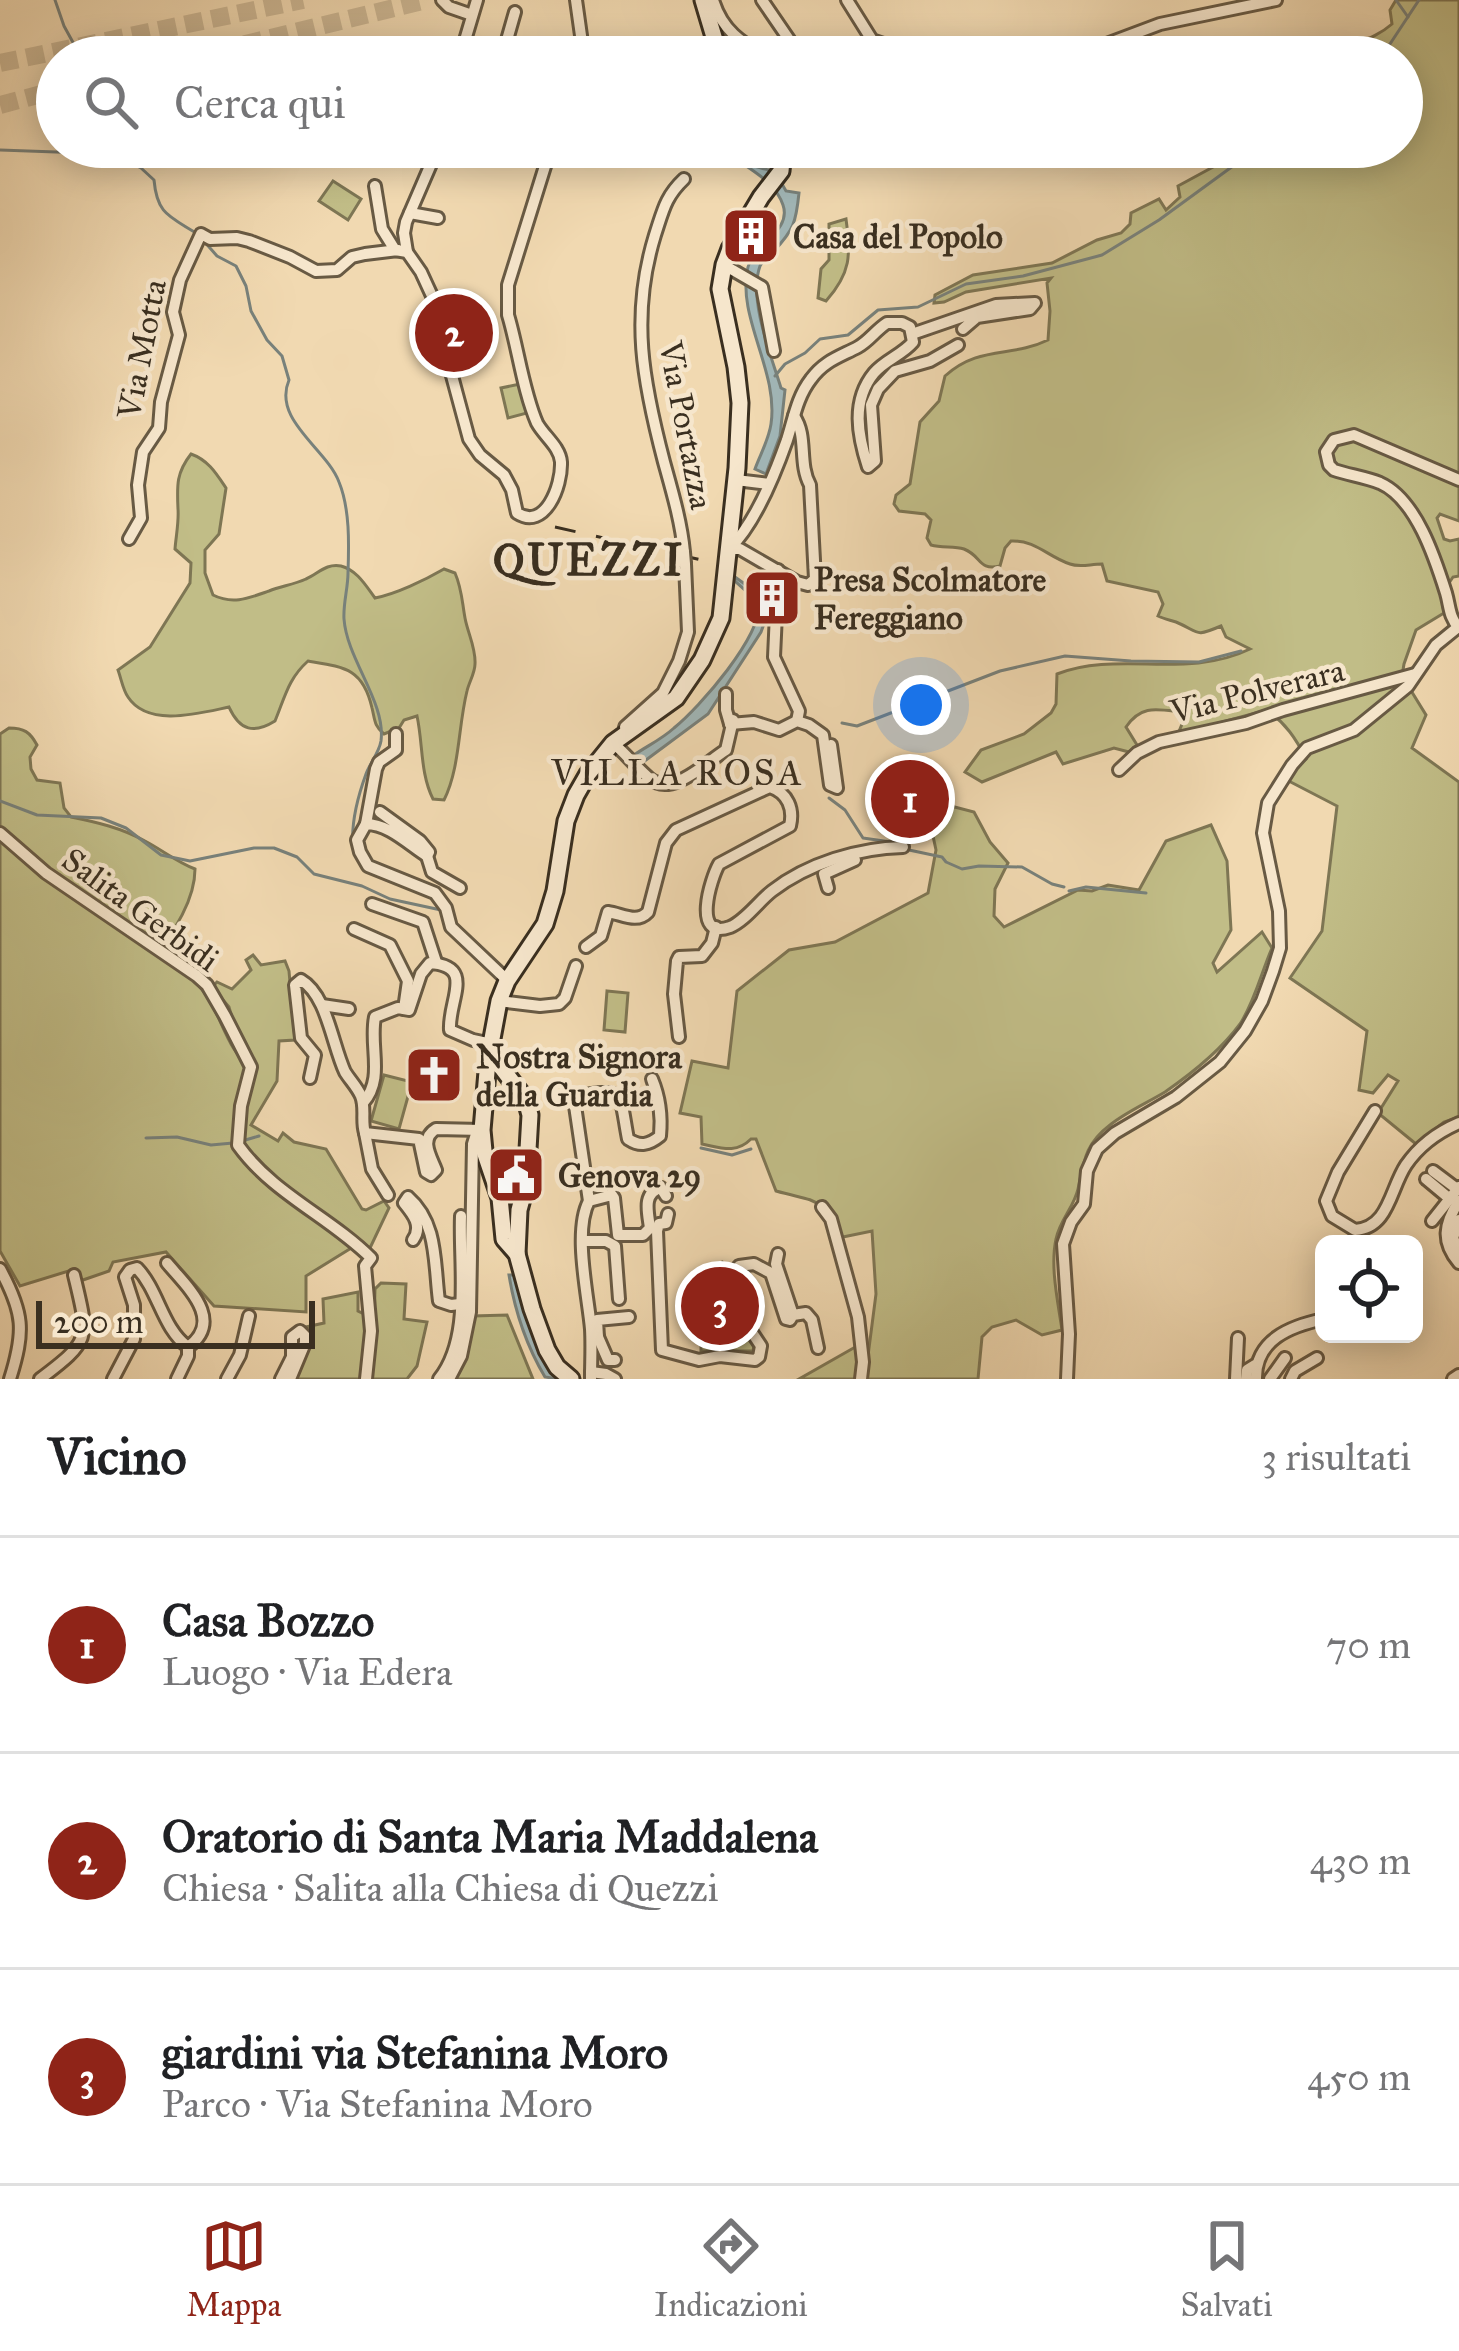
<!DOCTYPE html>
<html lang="it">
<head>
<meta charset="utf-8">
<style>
  body { margin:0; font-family:"IM FELL Great Primer",serif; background:#f6f6f6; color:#202124 }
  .controls { position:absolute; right:36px; bottom:36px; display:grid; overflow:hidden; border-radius:18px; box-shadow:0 6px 30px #0003 }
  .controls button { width:108px; height:108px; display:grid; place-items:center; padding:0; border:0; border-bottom:3px solid #e0e0e0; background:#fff; color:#202124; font:60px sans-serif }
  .scale { position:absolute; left:36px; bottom:30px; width:279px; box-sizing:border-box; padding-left:12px; border:6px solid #3a2f20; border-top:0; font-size:33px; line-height:42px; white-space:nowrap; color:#3a2f20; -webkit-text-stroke:9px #f6e6cc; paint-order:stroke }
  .you { position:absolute; left:921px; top:705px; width:42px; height:42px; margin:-30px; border:9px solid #fff; border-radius:50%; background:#1a73e8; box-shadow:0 0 0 18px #1a73e833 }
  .badge { display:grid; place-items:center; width:78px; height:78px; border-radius:50%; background:#8f2418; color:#fff; font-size:39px; font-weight:700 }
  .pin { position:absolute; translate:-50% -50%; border:6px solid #fff; box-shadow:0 3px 12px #0006 }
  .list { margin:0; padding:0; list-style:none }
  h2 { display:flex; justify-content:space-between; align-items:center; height:156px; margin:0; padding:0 48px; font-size:51px }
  h2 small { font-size:39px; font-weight:400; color:#757577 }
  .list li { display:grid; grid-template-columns:78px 1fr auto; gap:36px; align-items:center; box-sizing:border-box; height:216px; padding:0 48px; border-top:3px solid #e0e0e0 }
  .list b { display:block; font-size:45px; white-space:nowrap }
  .list p { margin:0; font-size:39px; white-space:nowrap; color:#757577 }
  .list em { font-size:39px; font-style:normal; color:#757577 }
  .icon { flex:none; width:66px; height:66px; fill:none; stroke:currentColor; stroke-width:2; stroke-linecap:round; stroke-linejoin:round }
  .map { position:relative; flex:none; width:1459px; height:1379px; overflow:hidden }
  .search { position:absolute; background:#fff; box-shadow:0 6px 30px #0003; left:36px; right:36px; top:36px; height:132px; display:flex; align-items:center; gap:30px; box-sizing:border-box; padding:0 42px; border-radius:66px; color:#757577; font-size:45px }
  .sheet { height:804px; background:#fff }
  nav { display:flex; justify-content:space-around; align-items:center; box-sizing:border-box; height:168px; border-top:3px solid #e0e0e0; background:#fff; font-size:33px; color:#757577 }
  nav a { display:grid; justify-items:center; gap:6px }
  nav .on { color:#8f2418 }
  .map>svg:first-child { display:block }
  .green { fill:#c1bd87; stroke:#7e7654; stroke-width:3 }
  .water { fill:#a1b7b8; stroke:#78817b; stroke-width:3 }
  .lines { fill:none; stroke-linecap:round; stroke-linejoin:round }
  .stream { stroke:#78817b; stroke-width:3 }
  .highway-tunnel { stroke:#ccb794; stroke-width:18; stroke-dasharray:18 9; stroke-linecap:butt }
  .street-casing { stroke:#685a44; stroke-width:16 }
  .secondary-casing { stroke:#3a2f20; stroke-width:21 }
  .street { stroke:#f6e6cc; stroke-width:10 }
  .secondary { stroke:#f6e6cc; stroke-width:15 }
  .rail { stroke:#3a2f20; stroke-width:3; stroke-dasharray:21 21; stroke-linecap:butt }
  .street-bridge-casing { stroke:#685a44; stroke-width:16; stroke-linecap:butt }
  .street-bridge { stroke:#f6e6cc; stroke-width:10 }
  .labels { text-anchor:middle; stroke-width:9; stroke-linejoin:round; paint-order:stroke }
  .poi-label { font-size:33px; font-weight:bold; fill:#3a2f20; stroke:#f6e6cc; text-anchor:start }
  .street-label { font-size:33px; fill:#3a2f20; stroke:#f6e6cc }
  .neighbourhood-label { font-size:36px; letter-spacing:3px; fill:#3a2f20; stroke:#f6e6cc }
  .district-label { font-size:45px; font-weight:bold; letter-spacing:3px; fill:#3a2f20; stroke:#f6e6cc }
</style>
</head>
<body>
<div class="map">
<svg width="1459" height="1379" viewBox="0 0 1459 1379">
  <rect width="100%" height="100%" fill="#f1d9b1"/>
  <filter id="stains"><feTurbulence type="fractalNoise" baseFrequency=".00167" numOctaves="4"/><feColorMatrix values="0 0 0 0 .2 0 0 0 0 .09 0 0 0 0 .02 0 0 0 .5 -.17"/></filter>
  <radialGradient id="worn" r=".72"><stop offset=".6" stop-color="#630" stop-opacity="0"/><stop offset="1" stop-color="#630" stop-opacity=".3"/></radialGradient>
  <g class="green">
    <path d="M1396 0H1459V473L1440 469 1352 431 1339 434 1325 465C1343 472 1365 476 1380 486 1415 508 1440 573 1444 613L1416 630 1404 664 1402 676 1426 715 1412 748 1459 782V1117L1444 1122 1416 1144 1378 1113 1398 1081 1388 1075 1373 1093 1359 1090 1367 1031 1290 978 1322 931 1337 806 1283 778 1306 759C1296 738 1285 723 1267 710L1178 734 1182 724 1180 712C1156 709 1141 705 1126 727L1137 745 1129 752 1114 748 1063 764 1056 752 982 782 965 772 981 750 1024 734 1051 713 1056 704 1057 674C1119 650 1186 680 1250 649L1226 637 1221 626C1193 638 1200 632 1176 622 1170 620 1164 619 1158 616L1163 604 1158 592 1107 581 1102 564C1090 564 1080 568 1070 564 1048 557 1036 540 1011 541L1005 548 1000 566C978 571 982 556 964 549 954 546 942 548 931 545L927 538 931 520 925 514 899 511 894 504 896 495 910 484 920 422 939 401 945 376C979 345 1011 358 1048 340L1050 311 1047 283 1051 278 966 292 944 302 934 303 935 295 973 275 1052 263 1097 240 1121 233 1130 224 1131 213 1159 199 1166 210 1180 197 1178 186 1250 147H1402V57H1329C1349 44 1374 40 1392 24L1390 10Z"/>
    <path d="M333 181 361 199 348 220 319 201Z"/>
    <path d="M846 219C851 255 851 273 826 301L818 298 821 269 829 260V224Z"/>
    <path d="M520 384 527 413 508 418 501 388Z"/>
    <path d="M1349 439 1364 443 1459 485V521L1440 514 1437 518 1444 539 1450 541 1459 539V576L1453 577 1449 583 1446 580C1433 548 1422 502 1389 484 1373 475 1352 471 1335 465L1330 451 1335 444Z"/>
    <path d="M191 454C208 460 216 473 226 488L219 534 205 550V573L213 595C233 605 249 598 269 591 281 586 293 585 306 579 318 574 326 563 341 566 357 570 366 586 375 598 396 594 425 580 444 569L455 573C462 589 462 602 465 618 468 634 476 648 475 664 475 673 469 682 467 691 458 727 460 768 444 800L433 799C420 773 423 743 417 716L404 720 399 728 384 734C374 726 375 720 372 708 363 668 344 667 308 661 288 679 285 697 275 721 254 734 240 731 229 707 200 713 148 728 128 697 123 690 121 678 118 670L150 647 190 583 191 563 175 549C176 536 179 522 178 509 177 486 176 473 191 454Z"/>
    <path d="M9 728C24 728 30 732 37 745L30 757 31 769 37 780 60 783 64 808 71 817C96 822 122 828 145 841 162 850 177 862 195 869 195 900 174 931 156 955 174 965 191 975 204 992 221 1013 228 1055 252 1067L228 1016 231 1014 229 1007 212 987 217 982 232 989 251 970 246 960 253 955 261 965 285 961 289 971 295 1040 279 1041 277 1081 251 1125 278 1141 283 1133 294 1142 326 1149 362 1209 366 1210 384 1201 389 1208 370 1248 361 1242 306 1276V1312L214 1306 166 1252 113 1262 109 1271 80 1281 75 1269 20 1286 0 1251V734Z"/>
    <path d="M947 805 974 812 990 842 1008 863 995 889 994 916 1004 927 1078 890 1092 891 1108 885 1139 890 1166 841 1211 825 1227 861 1231 930 1213 963 1217 972 1262 932 1272 948C1261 973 1255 1001 1240 1024 1221 1050 1191 1074 1165 1092 1147 1103 1126 1112 1110 1125 1085 1144 1084 1161 1078 1189 1074 1207 1060 1220 1056 1239 1050 1267 1058 1302 1062 1330L1042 1335 1016 1320 992 1327 982 1337 978 1379H865L876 1294 872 1231 838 1238C818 1194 819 1203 776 1191L756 1139H751C736 1154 722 1148 702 1144L701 1117 680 1113 692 1061 728 1068 737 991 789 950 835 942 928 893 936 850 930 822 934 808Z"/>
    <path d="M607 991 628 993 625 1032 604 1030Z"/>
    <path d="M384 1075 412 1082 399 1129 371 1121Z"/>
    <path d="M722 1262C732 1290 733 1323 754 1345L753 1351H701V1343L708 1332 706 1267Z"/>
    <path d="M381 1283 406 1284 404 1319 427 1322 417 1366 407 1379H368L373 1363 375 1289Z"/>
    <path d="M358 1292V1311L366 1315 368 1335 362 1379H292L308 1344 306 1327 324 1323 323 1299Z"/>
    <path d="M507 1315 533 1379H454L473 1316Z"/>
    <path d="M857 1346 860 1363 858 1379H799Z"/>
  </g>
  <g class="water">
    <path d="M723 147H731C743 160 755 170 774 170L786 191 799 193C796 222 794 230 773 252 768 256 763 260 760 266 748 299 771 355 781 388L785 390 780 436 766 474 755 469C760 455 769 439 771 424 779 371 736 317 748 267 754 244 792 231 783 205 773 176 743 169 723 147Z"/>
    <path d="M735 577 760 595 768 590 770 607 761 632 708 714 642 763 634 755C647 746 662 739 674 728 700 707 762 636 759 603L735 581Z"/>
    <path d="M509 1275H516L545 1360 558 1379 545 1377C526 1345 515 1312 509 1275Z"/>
  </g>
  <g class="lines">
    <g class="stream">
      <path d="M55 0 64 26 81 57"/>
      <path d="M1396 0 1408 17"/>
      <path d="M1378 57 1388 47 1419 0"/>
      <path d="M111 147 113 154 141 168 154 180C157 214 169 216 196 233"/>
      <path d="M0 150 112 154"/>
      <path d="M203 240 217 256 236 266 246 286 251 311 267 340 282 356 289 380C272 420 327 449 339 482 350 509 349 544 348 573 348 588 343 604 344 619 347 660 386 702 381 741 379 753 370 763 366 774 358 796 351 823 353 846"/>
      <path d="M775 376 785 364 805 353 820 339 848 335 878 310 918 307 966 284 1023 276 1102 255 1159 220 1259 147"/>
      <path d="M842 723 857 726 1000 671 1065 656 1131 661 1199 662 1241 651"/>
      <path d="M829 798 845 810 863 838 898 843"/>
      <path d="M0 801 37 815 101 818 126 828 161 855 190 861 254 848H274L297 857 314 874 362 886 390 899 441 910"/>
      <path d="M909 850 942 857 946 862 962 869 979 866 1022 867 1052 884 1064 887"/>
      <path d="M1069 891 1086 887 1146 893"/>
      <path d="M146 1138 177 1137 211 1145 233 1143"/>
      <path d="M242 1141 259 1136"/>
      <path d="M701 1148 732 1155 751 1149"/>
    </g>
    <g class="highway-tunnel">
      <path d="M192 57 427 0"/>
      <path d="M0 63 303 0"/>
      <path d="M0 105 57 90"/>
    </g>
    <defs>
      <g id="street">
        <path d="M442 0 449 7 472 15"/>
        <path d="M576 0 584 57"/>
        <path d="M713 0C722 30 741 43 768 57"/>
        <path d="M762 0 801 57"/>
        <path d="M847 0 872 40 898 49 906 57"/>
        <path d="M463 49 492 57"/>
        <path d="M460 57 477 0"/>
        <path d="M499 57 503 54 515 12"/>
        <path d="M1080 57 1088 51 1160 24 1276 0"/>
        <path d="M375 186 382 229 395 250 407 252 421 272 438 309 444 346 469 439 480 455 504 475 512 490 517 513C545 531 562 486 561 462 560 447 544 436 537 423 523 391 518 348 508 315V285L551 147"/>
        <path d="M410 213 438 218"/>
        <path d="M407 252 404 233 406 222 431 164 434 147"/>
        <path d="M724 265 762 287 774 351"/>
        <path d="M438 309 454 310 468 342V348L449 359"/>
        <path d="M912 334 996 305 1035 303 1030 309 977 317 963 329"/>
        <path d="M736 480 769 484"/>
        <path d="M1459 480 1354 435 1334 440 1326 452 1329 465 1334 470C1349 475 1365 477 1380 483 1416 499 1435 558 1446 593 1450 607 1449 617 1459 628"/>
        <path d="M129 539 141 518 138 485 143 452 159 428 161 402 179 335 173 312 180 280 201 234 210 239 237 238 249 241 290 257 316 271 337 270 352 257 365 254 398 250"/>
        <path d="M729 549C755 524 775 474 787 440 794 418 797 397 811 379 824 361 839 357 858 347 869 341 876 330 887 323H902L910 327 913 342C902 355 885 360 874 373 851 401 858 436 868 467L875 461 871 405 878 389 895 371 930 361 958 345"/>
        <path d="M729 549H740L797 582 808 585 815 579 810 485C798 463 808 436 794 416"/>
        <path d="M684 552C681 521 672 491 664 462 643 382 630 316 655 235 663 211 665 197 684 179"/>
        <path d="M778 570 774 657 799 711 797 721"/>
        <path d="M726 694V710L730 724"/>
        <path d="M730 724 754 722 779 730 797 721 809 725 823 735 830 785 837 788 831 745"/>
        <path d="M625 727 663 693 679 661 688 632 685 564"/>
        <path d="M613 743C626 754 636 767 649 778 672 798 705 763 726 750L733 720"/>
        <path d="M1119 770 1137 753 1159 742 1246 723 1283 710 1415 674"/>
        <path d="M380 812 420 841 429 852 427 856C409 845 389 824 366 824L357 840 360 852 368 866 435 893 446 908 451 927 507 980"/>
        <path d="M366 824 376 769 379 762 396 750V734"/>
        <path d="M0 833 46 873 197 976 207 985 225 1016 251 1067 241 1106 238 1145C273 1194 330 1217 371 1258L365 1266 371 1331 366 1379"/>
        <path d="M427 856 432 872 460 888"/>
        <path d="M828 888 824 874 855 860"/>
        <path d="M372 904 423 922 436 962"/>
        <path d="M354 929 390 945 408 981 404 1009"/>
        <path d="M586 947 601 936 608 912C622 914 637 924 648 912L666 843 676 830 763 790 770 787C788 793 794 809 790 826L719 864C711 878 691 941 730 927 745 921 759 901 772 891 808 863 859 848 903 847"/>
        <path d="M499 1001 540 1006 559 1004 565 998 576 966"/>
        <path d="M322 1005 349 1009"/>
        <path d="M679 1037 674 994 677 961 679 957 702 956 712 943 716 927"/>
        <path d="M310 1078 315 1055 301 1038 295 985 301 980C327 995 332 1044 345 1072 350 1080 357 1087 361 1096 366 1108 361 1121 365 1133L419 1139 426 1172 431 1175 436 1170C431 1157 419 1139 436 1129L482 1130"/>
        <path d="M363 1103C385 1078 369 1047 375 1017L398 1008 409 1010 421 974 430 963C476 966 448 1000 450 1030L473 1040 492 1044"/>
        <path d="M1375 1111 1338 1172 1326 1201 1332 1216 1355 1230C1389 1228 1390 1189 1406 1165 1419 1146 1438 1132 1459 1123"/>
        <path d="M365 1133 372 1169 388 1195"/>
        <path d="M1433 1171 1457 1189"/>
        <path d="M1426 1179 1450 1199"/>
        <path d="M589 1201 574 1099 577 1096C627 1088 619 1093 628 1139 640 1147 649 1145 660 1136 662 1115 660 1098 652 1079"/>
        <path d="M1459 1201C1444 1224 1441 1242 1459 1263"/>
        <path d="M822 1207 831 1219 858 1317 863 1362 861 1379"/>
        <path d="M668 1214 666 1223 659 1224 657 1231 662 1350 699 1360 720 1356 755 1360 759 1357 761 1346 747 1325 734 1274 739 1266 754 1264 771 1273 786 1319 790 1320 793 1315 806 1313 812 1320 818 1348"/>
        <path d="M1459 1220 1453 1238 1459 1252"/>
        <path d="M1432 1221 1459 1187"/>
        <path d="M413 1240C423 1226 413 1214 404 1203L408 1197C438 1223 434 1263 439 1301L451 1305 460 1304"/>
        <path d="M583 1241H606L615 1246 619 1299"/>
        <path d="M778 1254 776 1264 792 1312"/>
        <path d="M167 1263C187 1287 225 1320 188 1347"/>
        <path d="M0 1269C24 1313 25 1331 10 1379"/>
        <path d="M595 1337H598L597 1320 629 1317"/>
        <path d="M598 1337 608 1360H615"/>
        <path d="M591 1372 606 1374 615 1379"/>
        <path d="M40 1379C92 1340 89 1338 74 1275"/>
        <path d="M113 1379 134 1339V1305L125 1277 130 1270 137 1268C159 1291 162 1328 188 1347V1356L177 1379"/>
        <path d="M227 1379 240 1355 249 1316"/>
        <path d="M281 1379 292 1357V1337L300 1331 305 1336V1343L290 1379"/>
        <path d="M439 1379C472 1338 459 1267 461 1216"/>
        <path d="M449 1379 461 1356 470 1312 473 1144 477 1131"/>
        <path d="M591 1379C591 1362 592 1346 591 1329 588 1295 573 1231 589 1201L612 1195 614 1198 618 1235H643L650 1228C648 1212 642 1193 661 1188L666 1196"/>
        <path d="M1067 1379 1069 1334 1063 1244 1071 1222 1084 1204 1087 1171 1097 1149 1115 1133 1176 1097 1220 1062 1245 1031 1262 1001 1273 971 1280 948 1279 911 1263 833 1268 803 1292 765 1307 748 1354 730 1408 686 1436 645 1458 627"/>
        <path d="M1236 1379 1238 1338"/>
        <path d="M1246 1379 1247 1370 1255 1365"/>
        <path d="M1256 1379C1255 1340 1290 1326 1324 1319"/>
        <path d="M1270 1379 1285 1358"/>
        <path d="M1291 1379 1295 1371 1317 1358"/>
        <path d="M1453 1379 1459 1375"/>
      </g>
      <g id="secondary">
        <path d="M703 0 720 57"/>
        <path d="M490 1056 495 1059 526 1100 530 1115 526 1184 519 1210 517 1254"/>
        <path d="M571 1379 557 1367 547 1350 532 1309 517 1254 504 1239 500 1198 484 1151 482 1130 488 1060 499 1001 507 981 545 924 555 891 566 821 576 795 588 774 613 743 676 698 702 660 721 618 737 468 740 403 736 367 720 289 724 265 730 249 761 197 781 171 782 160 774 147"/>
      </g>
    </defs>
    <use href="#street" class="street-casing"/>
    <use href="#secondary" class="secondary-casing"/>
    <use href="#street" class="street"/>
    <use href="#secondary" class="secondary"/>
    <path class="rail" d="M555 527 706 561"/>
    <defs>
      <path id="street-bridge" d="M684 552 685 564"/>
    </defs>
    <use href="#street-bridge" class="street-bridge-casing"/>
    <use href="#street-bridge" class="street-bridge"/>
  </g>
  <defs>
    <symbol id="building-square" viewBox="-11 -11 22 22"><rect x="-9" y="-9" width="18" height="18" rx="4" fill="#8f2418" stroke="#f6e6cc"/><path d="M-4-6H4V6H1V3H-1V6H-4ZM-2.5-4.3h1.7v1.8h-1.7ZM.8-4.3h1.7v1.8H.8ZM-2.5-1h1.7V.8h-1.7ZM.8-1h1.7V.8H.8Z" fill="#fff"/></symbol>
    <symbol id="church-square" viewBox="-11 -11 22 22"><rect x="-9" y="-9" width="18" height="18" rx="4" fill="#8f2418" stroke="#f6e6cc"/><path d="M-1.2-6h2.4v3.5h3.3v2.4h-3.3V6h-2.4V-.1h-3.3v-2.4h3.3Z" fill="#fff"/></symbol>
    <symbol id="civic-square" viewBox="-11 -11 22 22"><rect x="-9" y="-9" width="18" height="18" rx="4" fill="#8f2418" stroke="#f6e6cc"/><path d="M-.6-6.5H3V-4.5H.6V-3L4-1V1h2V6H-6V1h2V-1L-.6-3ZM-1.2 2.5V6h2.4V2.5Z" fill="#fff"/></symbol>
  </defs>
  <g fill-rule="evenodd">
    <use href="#building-square" x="718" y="203" width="66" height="66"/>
    <use href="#building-square" x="739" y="565" width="66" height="66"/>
    <use href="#church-square" x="401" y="1042" width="66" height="66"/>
    <use href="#civic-square" x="483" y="1142" width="66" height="66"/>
  </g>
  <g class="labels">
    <g class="poi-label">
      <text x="793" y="248">Casa del Popolo</text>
      <text x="814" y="591">Presa Scolmatore<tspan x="814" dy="38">Fereggiano</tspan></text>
      <text x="476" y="1068">Nostra Signora<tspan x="476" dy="38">della Guardia</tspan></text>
      <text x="558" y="1187">Genova 29</text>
    </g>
    <g class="street-label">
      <text transform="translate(141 349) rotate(-79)" y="12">Via Motta</text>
      <text transform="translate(687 425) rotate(79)" y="12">Via Portazza</text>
      <text transform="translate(1257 690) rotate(-14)" y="12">Via Polverara</text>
      <text transform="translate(141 909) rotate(36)" y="12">Salita Gerbidi</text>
    </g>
    <g class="neighbourhood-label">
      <text x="678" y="785">VILLA ROSA</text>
    </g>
    <g class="district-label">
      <text x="589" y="575">QUEZZI</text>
    </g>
  </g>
  <rect width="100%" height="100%" filter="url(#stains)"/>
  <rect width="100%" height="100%" fill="url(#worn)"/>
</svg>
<div class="controls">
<button><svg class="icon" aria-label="locate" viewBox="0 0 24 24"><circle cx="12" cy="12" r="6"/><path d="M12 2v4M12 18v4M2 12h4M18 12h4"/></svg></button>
</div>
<div class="scale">200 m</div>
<div class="you"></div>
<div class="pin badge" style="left:910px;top:799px">1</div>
<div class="pin badge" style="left:454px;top:333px">2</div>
<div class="pin badge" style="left:720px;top:1306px">3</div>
<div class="search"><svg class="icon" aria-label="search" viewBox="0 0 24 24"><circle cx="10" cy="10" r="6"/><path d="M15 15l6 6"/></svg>Cerca qui</div>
</div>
<section class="sheet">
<h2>Vicino<small>3 risultati</small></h2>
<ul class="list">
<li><span class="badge">1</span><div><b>Casa Bozzo</b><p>Luogo · Via Edera</p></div><em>70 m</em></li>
<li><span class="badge">2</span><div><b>Oratorio di Santa Maria Maddalena</b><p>Chiesa · Salita alla Chiesa di Quezzi</p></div><em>430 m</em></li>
<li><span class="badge">3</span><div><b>giardini via Stefanina Moro</b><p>Parco · Via Stefanina Moro</p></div><em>450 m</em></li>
</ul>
</section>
<nav>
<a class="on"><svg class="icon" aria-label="map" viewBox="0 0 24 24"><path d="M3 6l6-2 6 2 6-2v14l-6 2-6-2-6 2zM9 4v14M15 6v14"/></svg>Mappa</a>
<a><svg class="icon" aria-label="directions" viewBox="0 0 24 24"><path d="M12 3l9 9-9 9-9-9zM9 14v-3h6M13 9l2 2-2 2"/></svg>Indicazioni</a>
<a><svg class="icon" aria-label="saved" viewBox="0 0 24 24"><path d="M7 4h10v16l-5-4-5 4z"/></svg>Salvati</a>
</nav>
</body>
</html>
